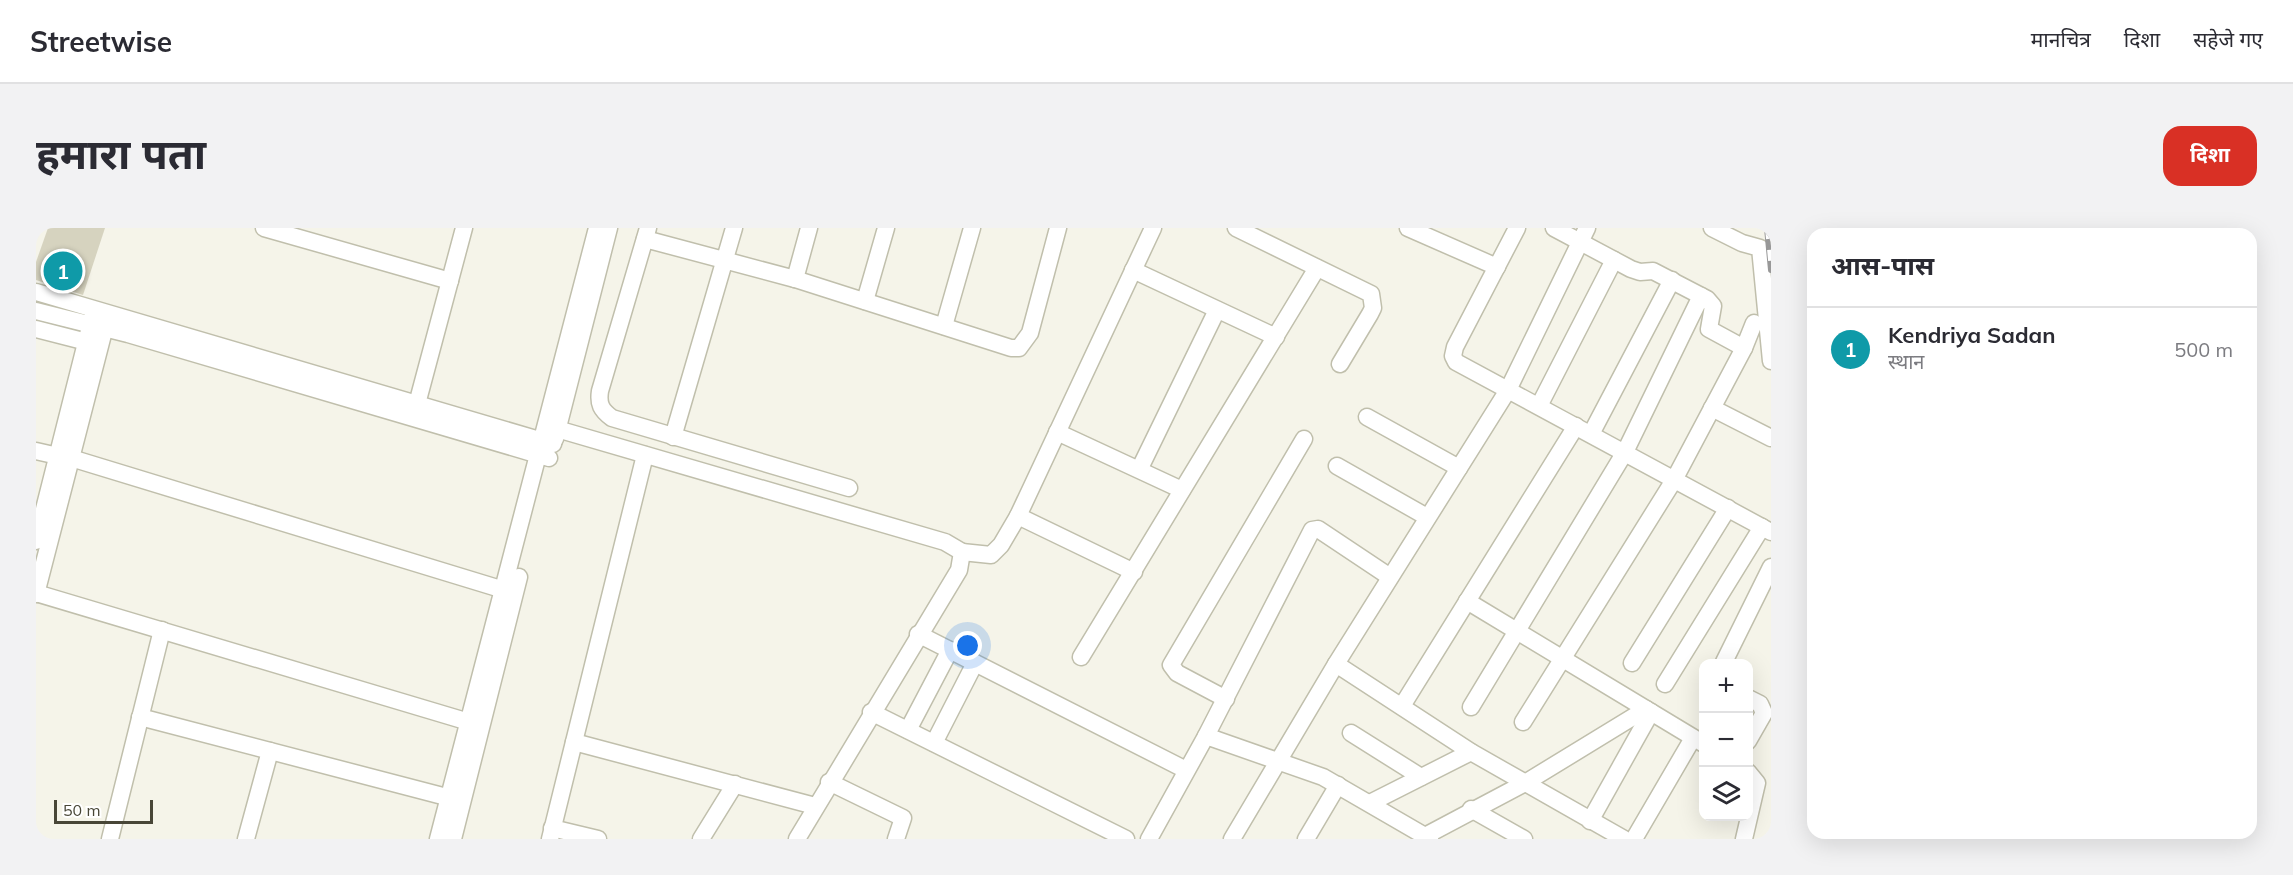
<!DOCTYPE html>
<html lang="hi">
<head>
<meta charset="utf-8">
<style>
  body { margin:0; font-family:Mulish,"Noto Sans Devanagari",sans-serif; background:#f2f2f3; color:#2b2b33 }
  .controls { position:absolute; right:18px; bottom:18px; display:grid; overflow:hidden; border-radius:12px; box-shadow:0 6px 24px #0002 }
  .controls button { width:54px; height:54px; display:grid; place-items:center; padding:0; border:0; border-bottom:2px solid #e1e1e2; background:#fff; color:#2b2b33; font:30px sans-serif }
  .scale { position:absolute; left:18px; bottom:15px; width:99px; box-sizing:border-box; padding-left:6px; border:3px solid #484637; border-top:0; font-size:16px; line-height:21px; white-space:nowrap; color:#484637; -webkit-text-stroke:4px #fff; paint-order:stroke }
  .you { position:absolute; left:932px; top:418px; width:21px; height:21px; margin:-15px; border:4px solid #fff; border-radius:50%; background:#1a73e8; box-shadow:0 0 0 9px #1a73e833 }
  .badge { display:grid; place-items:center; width:39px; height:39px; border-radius:50%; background:#d93025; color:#fff; font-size:20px; font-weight:700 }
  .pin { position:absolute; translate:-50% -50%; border:3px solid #fff; box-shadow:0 2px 6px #0006 }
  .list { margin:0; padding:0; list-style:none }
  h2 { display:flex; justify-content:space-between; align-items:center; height:78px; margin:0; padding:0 24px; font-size:26px }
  h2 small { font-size:20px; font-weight:400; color:#7c7c81 }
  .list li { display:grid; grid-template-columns:39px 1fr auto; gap:18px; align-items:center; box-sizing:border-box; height:84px; padding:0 24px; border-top:2px solid #e1e1e2 }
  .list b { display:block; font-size:22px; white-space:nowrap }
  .list p { margin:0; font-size:20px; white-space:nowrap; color:#7c7c81 }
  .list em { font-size:20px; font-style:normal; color:#7c7c81 }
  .icon { flex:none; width:33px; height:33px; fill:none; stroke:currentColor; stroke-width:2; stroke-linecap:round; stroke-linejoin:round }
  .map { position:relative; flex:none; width:1735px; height:611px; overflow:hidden; border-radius:18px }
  header { display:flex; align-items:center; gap:36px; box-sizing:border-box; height:84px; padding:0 30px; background:#fff; border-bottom:2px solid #e1e1e2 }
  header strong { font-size:28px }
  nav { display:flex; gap:33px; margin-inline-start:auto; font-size:21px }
  .intro { display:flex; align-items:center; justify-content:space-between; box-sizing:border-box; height:144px; padding:0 36px }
  h1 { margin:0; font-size:42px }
  .button { padding:15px 27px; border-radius:18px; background:#d93025; color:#fff; font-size:21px; font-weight:700 }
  main { display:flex; gap:36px; padding:0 36px }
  aside { flex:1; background:#fff; border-radius:18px; box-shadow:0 6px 24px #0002 }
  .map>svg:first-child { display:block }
  .building { fill:#d6d3bf }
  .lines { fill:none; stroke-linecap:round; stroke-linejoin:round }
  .minor-casing { stroke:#c0bfac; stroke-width:19 }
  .minor { stroke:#fff; stroke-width:16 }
  .rail-casing { stroke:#989898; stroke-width:6 }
  .rail { stroke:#fff; stroke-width:4; stroke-dasharray:11; stroke-linecap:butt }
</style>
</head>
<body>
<header>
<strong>Streetwise</strong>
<nav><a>मानचित्र</a><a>दिशा</a><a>सहेजे गए</a></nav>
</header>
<div class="intro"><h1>हमारा पता</h1><a class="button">दिशा</a></div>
<main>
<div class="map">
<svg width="1735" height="611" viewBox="0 0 1735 611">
  <rect width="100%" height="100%" fill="#f5f4e9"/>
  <path class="building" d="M12 0H69L47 67 0 52V34Z"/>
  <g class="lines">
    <defs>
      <g id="minor">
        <path d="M228 0 414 53"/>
        <path d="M612 0 564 163C562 176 565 182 576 190L813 260"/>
        <path d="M1200 0 1335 66 1337 80 1334 86 1304 136"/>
        <path d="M1372 0 1461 39"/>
        <path d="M1481 0 1419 119 1417 128 1420 134 1735 304"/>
        <path d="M1518 0 1595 41 1604 44 1617 43 1671 71 1677 78 1673 101 1708 120"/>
        <path d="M1676 0 1706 15 1724 20 1735 133"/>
        <path d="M609 11 759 51 975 120H983L994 105 1022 0"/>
        <path d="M1097 42 1240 109"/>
        <path d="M759 51 773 0"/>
        <path d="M0 64 517 216"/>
        <path d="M829 73 850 0"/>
        <path d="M0 83 92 106 513 230"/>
        <path d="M908 98 936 0"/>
        <path d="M0 101 51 114"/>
        <path d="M381 176 428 0"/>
        <path d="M1503 178 1578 32"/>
        <path d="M1676 180 1735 210"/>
        <path d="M1331 189 1423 240"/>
        <path d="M521 201 909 314 926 324 923 342 761 611"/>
        <path d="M1021 204 1146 262"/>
        <path d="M1555 206 1636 52"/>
        <path d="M637 209 698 0"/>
        <path d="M519 211 573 0"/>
        <path d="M0 223 22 228"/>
        <path d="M35 230 468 362"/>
        <path d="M1301 238 1391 289"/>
        <path d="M1104 240 1181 82"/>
        <path d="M0 313 57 87"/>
        <path d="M926 324 955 327 965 317 982 288"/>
        <path d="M1098 344 982 288 1117 0"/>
        <path d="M0 365 433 494"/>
        <path d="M0 366 71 91"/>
        <path d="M1431 373 1668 516"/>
        <path d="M882 406 1150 542"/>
        <path d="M1045 429 1281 40"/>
        <path d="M1596 435 1692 280"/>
        <path d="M1300 436 1435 524 1588 611"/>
        <path d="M1687 436 1735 339"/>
        <path d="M1629 456 1726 299"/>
        <path d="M1712 470 1724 476 1728 485 1712 513"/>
        <path d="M1190 471 1141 445 1135 437 1268 211"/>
        <path d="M1366 478 1540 198"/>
        <path d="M1435 479 1589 224 1665 68"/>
        <path d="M835 484 1090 611"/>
        <path d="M104 489 422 572"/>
        <path d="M1487 494 1638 252 1708 120 1718 95"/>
        <path d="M872 502 914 422"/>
        <path d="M1315 505 1385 549"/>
        <path d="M1170 508 1276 302 1282 301 1354 349"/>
        <path d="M538 514 779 578"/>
        <path d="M898 515 939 435"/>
        <path d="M793 554 867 590 860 611"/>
        <path d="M1334 575 1435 524"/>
        <path d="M1435 581 1488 611"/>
        <path d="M1554 593 1615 484"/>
        <path d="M516 600 562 611"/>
        <path d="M1389 608 1489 555 1610 481"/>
        <path d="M74 611 126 402"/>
        <path d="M210 611 234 523"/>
        <path d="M402 611 561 0"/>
        <path d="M417 611 483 349"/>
        <path d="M514 611 609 227"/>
        <path d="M665 611 699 556"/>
        <path d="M1113 611 1170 508 1287 549 1394 611"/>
        <path d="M1196 611 1300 436 1472 162 1551 0"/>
        <path d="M1270 611 1302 557"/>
        <path d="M1598 611 1657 510"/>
        <path d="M1708 611 1721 555 1712 544"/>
      </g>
    </defs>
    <use href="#minor" class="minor-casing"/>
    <use href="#minor" class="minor"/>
    <defs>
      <path id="rail" d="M1731 0 1735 42"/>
    </defs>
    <use href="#rail" class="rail-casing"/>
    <use href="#rail" class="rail"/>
  </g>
</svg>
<div class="controls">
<button>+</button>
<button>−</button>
<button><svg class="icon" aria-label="layers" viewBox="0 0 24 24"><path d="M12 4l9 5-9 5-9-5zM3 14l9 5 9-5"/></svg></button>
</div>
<div class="scale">50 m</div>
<div class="you"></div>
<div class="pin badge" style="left:27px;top:43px;background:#0f9aa8">1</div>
</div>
<aside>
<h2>आस-पास<small></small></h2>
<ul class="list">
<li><span class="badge" style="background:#0f9aa8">1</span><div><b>Kendriya Sadan</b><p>स्थान</p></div><em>500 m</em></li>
</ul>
</aside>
</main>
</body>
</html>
